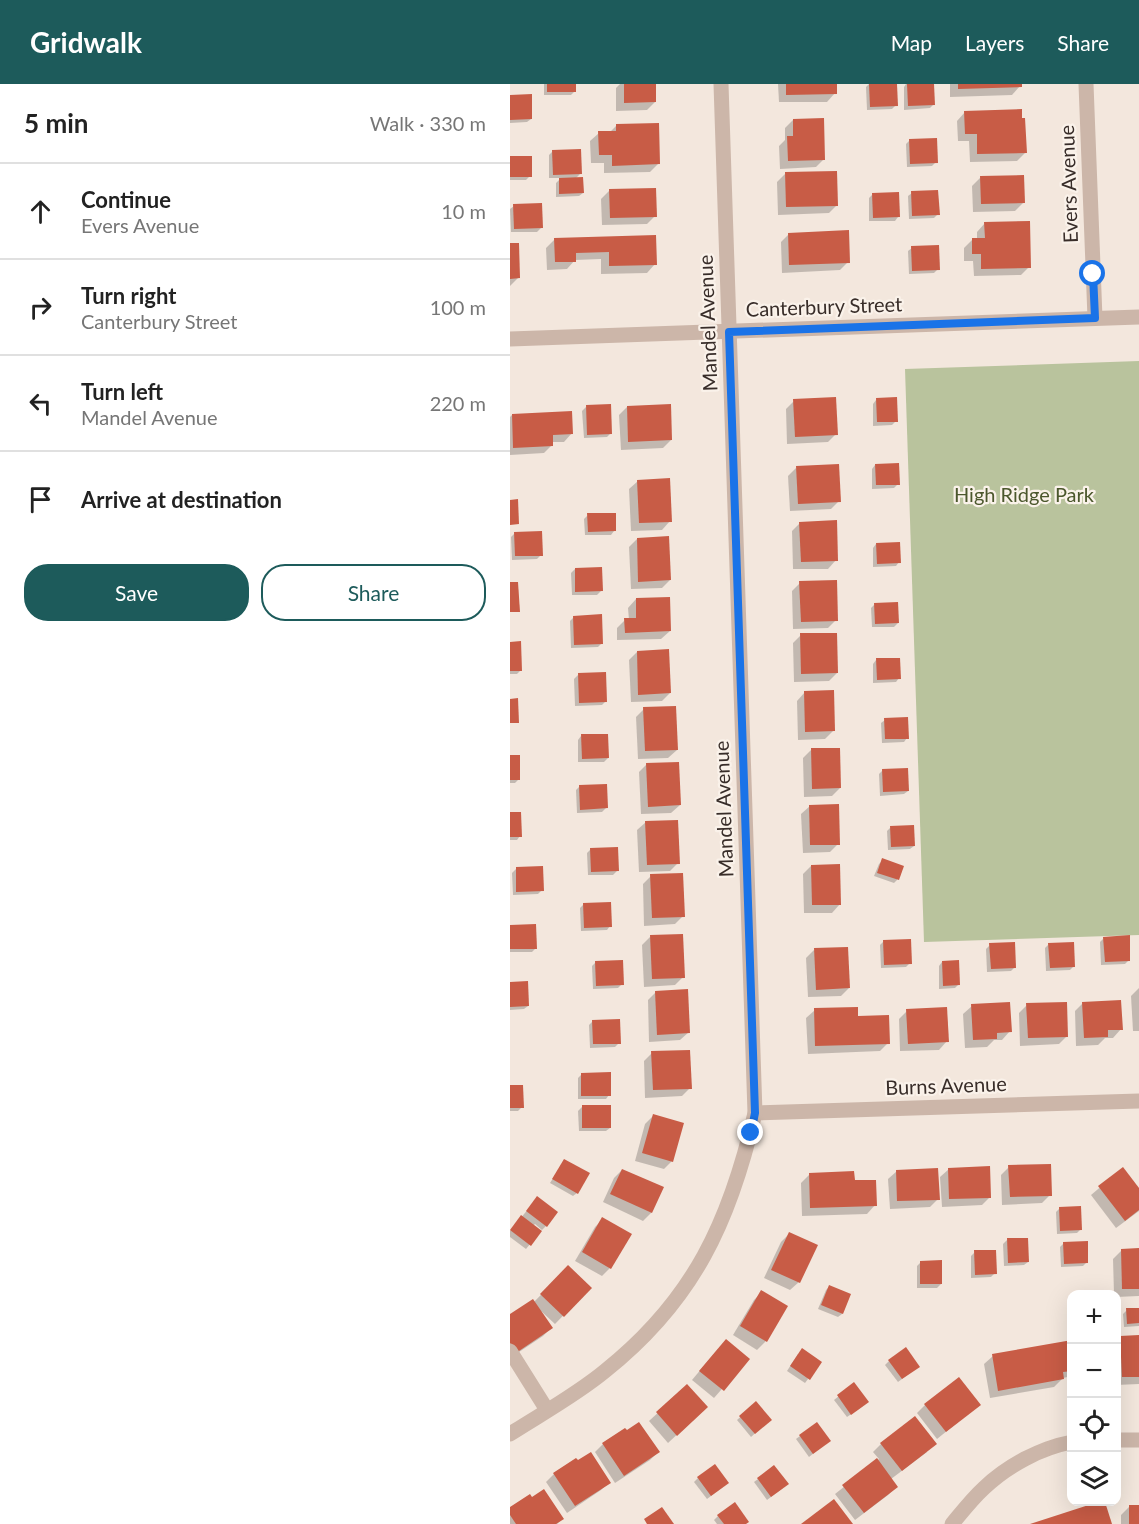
<!DOCTYPE html>
<html lang="en">
<head>
<meta charset="utf-8">
<style>
  body { margin:0; font-family:Lato,sans-serif; background:#f2f2f2; color:#222 }
  .controls { position:absolute; right:18px; bottom:18px; display:grid; overflow:hidden; border-radius:12px; box-shadow:0 6px 24px #0002 }
  .controls button { width:54px; height:54px; display:grid; place-items:center; padding:0; border:0; border-bottom:2px solid #e0e0e0; background:#fff; color:#222; font:30px sans-serif }
  .stop { position:absolute; width:18px; height:18px; margin:-14px; border:4px solid #1a73e8; border-radius:50%; background:#fff }
  .stop.end { background:#1a73e8; border-color:#fff; box-shadow:0 2px 6px #0008 }
  .list { margin:0; padding:0; list-style:none }
  h2 { display:flex; justify-content:space-between; align-items:center; height:78px; margin:0; padding:0 24px; font-size:26px }
  h2 small { font-size:20px; font-weight:400; color:#767676 }
  .list li { display:grid; grid-template-columns:39px 1fr auto; gap:18px; align-items:center; box-sizing:border-box; height:96px; padding:0 24px; border-top:2px solid #e0e0e0 }
  .list b { display:block; font-size:22px; white-space:nowrap }
  .list p { margin:0; font-size:20px; white-space:nowrap; color:#767676 }
  .list em { font-size:20px; font-style:normal; color:#767676 }
  .actions { display:flex; gap:12px; padding:18px 24px }
  .actions a { flex:1; padding:14px 0; border:2px solid #1d5b5b; border-radius:24px; text-align:center; font-size:21px; color:#1d5b5b }
  .actions .main { background:#1d5b5b; color:#fff }
  .icon { flex:none; width:33px; height:33px; fill:none; stroke:currentColor; stroke-width:2; stroke-linecap:round; stroke-linejoin:round }
  .map { position:relative; flex:none; width:629px; height:1440px; overflow:hidden }
  header { display:flex; align-items:center; gap:36px; box-sizing:border-box; height:84px; padding:0 30px; background:#1d5b5b; color:#fff }
  header strong { font-size:28px }
  nav { display:flex; gap:33px; margin-inline-start:auto; font-size:21px }
  main { display:flex }
  aside { flex:1; background:#fff }
  .map>svg:first-child { display:block }
  .green { fill:#b9c39d }
  .shadow { fill:#0003 }
  .building { fill:#c85c46 }
  .lines { fill:none; stroke-linecap:round; stroke-linejoin:round }
  .minor { stroke:#ccb6a9; stroke-width:15 }
  .route { stroke:#1a73e8; stroke-width:8 }
  .labels { text-anchor:middle; stroke-width:4.5; stroke-linejoin:round; paint-order:stroke }
  .street-label { font-size:20px; fill:#382d29; stroke:#faf2ea }
  .park-label { font-size:20px; fill:#4b572c; stroke:#faf2ea }
</style>
</head>
<body>
<header>
<strong>Gridwalk</strong>
<nav><a>Map</a><a>Layers</a><a>Share</a></nav>
</header>
<main>
<aside>
<h2>5 min<small>Walk · 330 m</small></h2>
<ul class="list">
<li><svg class="icon" aria-label="ahead" viewBox="0 0 24 24"><path d="M12 20V5M6 11l6-6 6 6"/></svg><div><b>Continue</b><p>Evers Avenue</p></div><em>10 m</em></li>
<li><svg class="icon" aria-label="right" viewBox="0 0 24 24"><path d="M7 20v-9h11M14 6l5 5-5 5"/></svg><div><b>Turn right</b><p>Canterbury Street</p></div><em>100 m</em></li>
<li><svg class="icon" aria-label="left" viewBox="0 0 24 24"><path d="M17 20v-9H6M10 6l-5 5 5 5"/></svg><div><b>Turn left</b><p>Mandel Avenue</p></div><em>220 m</em></li>
<li><svg class="icon" aria-label="arrive" viewBox="0 0 24 24"><path d="M6 21V4h12l-3 4 3 4H6"/></svg><div><b>Arrive at destination</b></div></li>
</ul>
<div class="actions"><a class="main">Save</a><a>Share</a></div>
</aside>
<div class="map">
<svg width="629" height="1440" viewBox="0 0 629 1440">
  <rect width="100%" height="100%" fill="#f3e7dd"/>
  <path class="green" d="M629 277V851L414 858 395 285Z"/>
  <g class="shadow">
    <path d="M34 0H64L65 7 61 11H34Z"/>
    <path d="M110 0H144L145 18 137 26 106 27V4Z"/>
    <path d="M268 0H325V9L317 18H269Z"/>
    <path d="M359 0H385L386 21 382 25 357 26 356 3Z"/>
    <path d="M396 0H423V21L420 24 394 26V3Z"/>
    <path d="M440 0H510V2L502 11 440 13Z"/>
    <path d="M0 12 21 35 17 38 0 39Z"/>
    <path d="M455 28 515 69 507 77 460 78 459 57H448L447 37Z"/>
    <path d="M283 36 314 75 306 83 270 85 269 62 275 56V44Z"/>
    <path d="M106 42 148 80 140 88 94 89V79H81L80 57 89 49 100 48Z"/>
    <path d="M400 56 426 78 422 82 397 83 396 60Z"/>
    <path d="M43 67 70 90 65 95 73 109 69 112 46 113V99L51 94H39V71Z"/>
    <path d="M0 74 20 92 16 96H0Z"/>
    <path d="M275 90 327 121 319 129 268 131 267 98Z"/>
    <path d="M471 93 514 118 505 127 463 128 462 102Z"/>
    <path d="M100 106 145 132 137 140 92 141 91 115Z"/>
    <path d="M402 109 428 130 424 134 399 135 398 112Z"/>
    <path d="M362 111 388 133 385 137H359V114Z"/>
    <path d="M4 122 31 144 27 148H1L0 125Z"/>
    <path d="M475 139 519 183 511 191 464 192 463 177H454V164L462 156H467V148Z"/>
    <path d="M279 150 338 178 330 186 272 189 271 158Z"/>
    <path d="M144 153 145 180 137 189 91 190V175L65 176 57 185 37 186 36 164 45 155Z"/>
    <path d="M0 161 8 194 0 202Z"/>
    <path d="M402 164 428 185 424 189 399 190 398 167Z"/>
    <path d="M366 316 386 337 382 341 363 342V320Z"/>
    <path d="M284 317 326 350 318 358 277 360 276 325Z"/>
    <path d="M76 323 101 349 97 353 74 354 72 327Z"/>
    <path d="M117 323 161 356 153 364 111 366 109 331Z"/>
    <path d="M2 331 62 349 54 358H42V361L34 369 0 371V333Z"/>
    <path d="M365 381 388 400 384 404 362 405V385Z"/>
    <path d="M286 384 329 417 321 425 280 427 278 392Z"/>
    <path d="M128 397 160 437 152 446 121 447 119 405Z"/>
    <path d="M78 431 104 447 101 451H75L74 435Z"/>
    <path d="M290 439 326 476 318 485H283L282 447Z"/>
    <path d="M5 449 31 471 27 475 2 476 1 453Z"/>
    <path d="M127 455 160 496 152 504 121 505 119 463Z"/>
    <path d="M366 460 389 478 386 482 363 483V464Z"/>
    <path d="M65 485 91 507 87 511H62L61 489Z"/>
    <path d="M290 499 326 536 318 544 283 545 282 507Z"/>
    <path d="M126 515 160 547 151 555 107 556V544L115 536H119L118 524Z"/>
    <path d="M365 520 388 539 384 543H362L361 524Z"/>
    <path d="M64 533 92 559 88 563 61 564 60 537Z"/>
    <path d="M291 551 327 589 319 597 284 598 283 559Z"/>
    <path d="M0 559 11 586 7 590H0Z"/>
    <path d="M127 568 160 609 152 617 121 618 119 576Z"/>
    <path d="M366 576 389 594 386 598 363 599V580Z"/>
    <path d="M68 591 96 617 92 621 65 622 64 595Z"/>
    <path d="M295 608 323 647 315 655 288 656 287 617Z"/>
    <path d="M134 625 167 666 158 674 128 675 126 633Z"/>
    <path d="M375 636 397 654 394 658 372 659 371 639Z"/>
    <path d="M71 652 98 674 94 678H68V656Z"/>
    <path d="M301 666 330 704 322 712 294 713 293 674Z"/>
    <path d="M0 673 9 695 5 699H0Z"/>
    <path d="M137 680 170 721 161 729 131 730 129 688Z"/>
    <path d="M373 686 398 707 394 710 370 712 369 690Z"/>
    <path d="M70 702 96 724 92 728 67 729 66 706Z"/>
    <path d="M300 722 328 760 320 768 293 769 291 730Z"/>
    <path d="M0 730 10 752 7 756H0Z"/>
    <path d="M136 738 168 779 160 787 129 788 127 746Z"/>
    <path d="M381 743 404 762 400 765 378 766 377 747Z"/>
    <path d="M81 765 107 787 103 791H78L77 769Z"/>
    <path d="M373 776 392 783 387 796 384 799 364 792 369 780Z"/>
    <path d="M301 782 330 820 322 829H294L293 790Z"/>
    <path d="M6 785 32 806 28 810 3 811 2 789Z"/>
    <path d="M141 792 173 832 165 840 134 842 133 800Z"/>
    <path d="M74 820 100 842 97 846 71 847 70 824Z"/>
    <path d="M0 842 26 864 22 868H0Z"/>
    <path d="M140 853 173 893 165 901 134 903 132 861Z"/>
    <path d="M594 854 619 876 615 880 591 881 590 858Z"/>
    <path d="M374 857 400 879 396 883 371 884 370 861Z"/>
    <path d="M539 860 564 882 560 886 536 887 535 864Z"/>
    <path d="M480 861 505 883 501 887 477 888 476 865Z"/>
    <path d="M304 866 339 904 331 912 298 913 296 874Z"/>
    <path d="M86 878 112 900 108 904 83 905 82 882Z"/>
    <path d="M432 878 448 901 445 904 429 905V882Z"/>
    <path d="M0 899 18 922 14 925 0 926Z"/>
    <path d="M629 904V947H623L621 912Z"/>
    <path d="M146 908 179 948 170 956 139 958 138 916Z"/>
    <path d="M573 919 611 945 603 954H595L588 961 566 962 565 927Z"/>
    <path d="M517 921 557 952 549 960 510 962 509 929Z"/>
    <path d="M462 922 500 947 492 956H484L477 963 455 964 453 930Z"/>
    <path d="M305 926 347 934 378 959 370 967 298 970 296 934Z"/>
    <path d="M397 927 437 957 429 966 390 967 389 935Z"/>
    <path d="M83 937 109 959 105 963 80 964 79 941Z"/>
    <path d="M142 969 180 1004 172 1012 135 1014 134 977Z"/>
    <path d="M72 990 99 1011 96 1015H68V994Z"/>
    <path d="M0 1002 12 1023 8 1027H0Z"/>
    <path d="M72 1023 100 1044 96 1047H69L68 1027Z"/>
    <path d="M143 1032 162 1077 154 1085 125 1077 135 1040Z"/>
    <path d="M54 1077 67 1109 63 1112 40 1099Z"/>
    <path d="M499 1083 540 1111 532 1119 492 1121 491 1091Z"/>
    <path d="M439 1085 480 1113 472 1121 432 1123 430 1093Z"/>
    <path d="M612 1085 629 1107V1127L606 1144 581 1111Z"/>
    <path d="M112 1086 152 1104 141 1129 133 1137 93 1118 104 1094Z"/>
    <path d="M387 1087 428 1115 420 1123 380 1125 378 1095Z"/>
    <path d="M299 1091 343 1098 365 1121 357 1130 292 1132 291 1099Z"/>
    <path d="M24 1118 36 1142 32 1146 25 1140 23 1142 30 1148 16 1165 0 1153V1147Z"/>
    <path d="M550 1124 570 1146 567 1149 547 1150 546 1128Z"/>
    <path d="M93 1135 100 1184 92 1192 65 1177 85 1143Z"/>
    <path d="M279 1150 306 1162 289 1198 280 1206 254 1194 271 1158Z"/>
    <path d="M497 1156 518 1178 514 1181 494 1182 493 1160Z"/>
    <path d="M554 1159 577 1178 573 1182 551 1183 550 1163Z"/>
    <path d="M629 1166V1212L606 1213V1210H604L603 1175 611 1167Z"/>
    <path d="M465 1168 485 1189 481 1193 461 1194V1172Z"/>
    <path d="M411 1178 431 1200 427 1204H407V1182Z"/>
    <path d="M58 1183 80 1204 45 1240 31 1227 41 1244 33 1252 0 1274V1232L24 1218Z"/>
    <path d="M319 1203 339 1211 332 1230 328 1233 308 1225 316 1206Z"/>
    <path d="M252 1208 276 1223 255 1258 247 1266 223 1251 244 1216Z"/>
    <path d="M629 1225V1242L614 1243 613 1230 617 1226Z"/>
    <path d="M629 1252V1300L606 1301V1258L611 1253Z"/>
    <path d="M562 1258V1292L553 1294 544 1303 480 1314 474 1280 483 1272Z"/>
    <path d="M208 1265 238 1275 204 1314 182 1296Z"/>
    <path d="M288 1270 298 1295 295 1299 277 1287Z"/>
    <path d="M379 1277 404 1286 388 1298 375 1281Z"/>
    <path d="M344 1300 353 1322 337 1333 324 1316Z"/>
    <path d="M177 1302 188 1331 158 1359 139 1337Z"/>
    <path d="M246 1319 260 1336 241 1353 227 1336Z"/>
    <path d="M415 1321H469L427 1355 407 1329Z"/>
    <path d="M290 1352 319 1357 299 1373 286 1355Z"/>
    <path d="M93 1360 148 1368 140 1376 105 1399 85 1368Z"/>
    <path d="M371 1360 417 1368 381 1395 386 1403 378 1411 345 1436 325 1410 369 1375 363 1368Z"/>
    <path d="M44 1390 99 1398 91 1406 57 1429 36 1398Z"/>
    <path d="M188 1394 213 1403 197 1415 184 1398Z"/>
    <path d="M248 1395 273 1404 257 1416 244 1398Z"/>
    <path d="M629 1422V1440H611V1431L619 1423Z"/>
    <path d="M0 1425 52 1435 47 1440H0Z"/>
    <path d="M208 1432 235 1440H207L204 1436Z"/>
  </g>
  <g class="building">
    <rect x="37" y="0" width="29" height="8"/>
    <path d="M114 0H146V18L114 19Z"/>
    <path d="M276 0H327V10L276 11Z"/>
    <path d="M359 0H387L388 22 360 23Z"/>
    <path d="M397 0H424L425 21 398 22Z"/>
    <path d="M448 0H512V3L448 5Z"/>
    <path d="M22 10V35L0 36V11Z"/>
    <path d="M512 25V34H515L517 69 467 70V50H455L454 27Z"/>
    <path d="M314 34 315 76 278 77 277 52H283V35Z"/>
    <path d="M149 39 150 80 102 82V71H89L88 47H106V40Z"/>
    <path d="M427 54 428 79 400 80 399 55Z"/>
    <path d="M71 65 72 90 43 91 42 66Z"/>
    <rect x="0" y="72" width="22" height="21"/>
    <path d="M327 87 328 122 276 123 275 88Z"/>
    <path d="M514 91 515 119 471 120 470 92Z"/>
    <path d="M73 93 74 109 49 110V94Z"/>
    <path d="M146 104 147 133 100 134 99 105Z"/>
    <path d="M428 106 430 131 402 132 401 107Z"/>
    <path d="M389 108 390 133 363 134 362 109Z"/>
    <path d="M32 119 33 144 4 145 3 120Z"/>
    <path d="M520 137 521 184 471 185V170H462V154H475L474 138Z"/>
    <path d="M339 146 340 179 279 181 278 149Z"/>
    <path d="M146 151 147 181 99 182V168L66 169V178H45L44 154Z"/>
    <path d="M0 159H9L10 194 0 195Z"/>
    <path d="M429 161 430 186 402 187 401 162Z"/>
    <path d="M326 313 328 351 285 353 283 315Z"/>
    <path d="M387 313 388 338H367L366 314Z"/>
    <path d="M101 320 102 350 77 351 76 321Z"/>
    <path d="M161 320 162 356 118 358 117 322Z"/>
    <path d="M62 327 63 350 43 351V362L3 364 2 330Z"/>
    <path d="M389 379 390 401H366L365 380Z"/>
    <path d="M329 380 331 418 288 420 286 382Z"/>
    <path d="M160 394 162 438 129 439 127 396Z"/>
    <path d="M8 415 9 440 0 441V416Z"/>
    <path d="M77 429H106V447L78 448Z"/>
    <path d="M327 436 328 477 291 478 289 438Z"/>
    <path d="M32 447 33 472H5L4 448Z"/>
    <path d="M159 452 161 496 128 498 127 454Z"/>
    <path d="M390 458 391 479 367 480 366 459Z"/>
    <path d="M92 483 93 507 65 508V484Z"/>
    <path d="M327 496 328 537 291 538 289 497Z"/>
    <path d="M0 498H8L10 528H0Z"/>
    <path d="M160 513 161 547 115 549 114 534H126V514Z"/>
    <path d="M388 518 389 539 365 540 364 519Z"/>
    <path d="M92 530 93 560 64 561 63 532Z"/>
    <path d="M290 549H327L328 589 291 590Z"/>
    <path d="M11 557 12 587H0V558Z"/>
    <path d="M159 565 161 609 128 611 127 567Z"/>
    <path d="M366 574H390L391 595 367 596Z"/>
    <path d="M96 588 97 618 69 619 68 589Z"/>
    <path d="M324 606 325 647 295 648 294 607Z"/>
    <path d="M8 614 9 639H0V615Z"/>
    <path d="M166 622 168 666 135 667 133 623Z"/>
    <path d="M398 633 399 655H375L374 634Z"/>
    <path d="M71 650H98L99 674 72 675Z"/>
    <path d="M301 664H330L331 704 302 705Z"/>
    <rect x="0" y="671" width="10" height="25"/>
    <path d="M169 678 171 721 138 723 136 679Z"/>
    <path d="M398 684 399 707 373 708 372 685Z"/>
    <path d="M97 700 98 724 70 726 69 701Z"/>
    <path d="M329 720 330 761H300L299 721Z"/>
    <path d="M0 728H11L12 753H0Z"/>
    <path d="M168 736 170 780 137 781 135 737Z"/>
    <path d="M404 741 405 762 381 763 380 742Z"/>
    <path d="M108 763 109 787 81 788 80 764Z"/>
    <path d="M372 774 394 782 389 796 367 789Z"/>
    <path d="M330 780 331 821H302L301 781Z"/>
    <path d="M33 782 34 807 6 808V783Z"/>
    <path d="M173 789 175 833 142 834 140 790Z"/>
    <path d="M101 818 102 843 74 844 73 819Z"/>
    <path d="M26 840 27 865H0V841Z"/>
    <path d="M173 850 175 894 142 895 140 851Z"/>
    <path d="M620 851V877L595 878 593 853Z"/>
    <path d="M401 855 402 880 374 881 373 856Z"/>
    <path d="M505 858 506 884 481 885 479 859Z"/>
    <path d="M564 858 565 883 540 884 538 859Z"/>
    <path d="M338 863 340 904 306 906 304 864Z"/>
    <path d="M113 876 114 901 86 902 85 877Z"/>
    <path d="M449 876 450 901 433 902 432 877Z"/>
    <path d="M18 897 19 922 0 923V898Z"/>
    <path d="M178 905 180 949 147 951 145 907Z"/>
    <path d="M611 916 613 946H598V953L574 954 572 918Z"/>
    <path d="M500 918 502 948 487 949V955L463 956 461 920Z"/>
    <path d="M557 918 558 953 518 954 516 919Z"/>
    <path d="M348 923V932L379 931 380 960 305 962 304 924Z"/>
    <path d="M437 923 439 958 398 960 396 925Z"/>
    <path d="M110 935 111 960H83L82 936Z"/>
    <path d="M180 966 182 1005 143 1006 141 967Z"/>
    <path d="M101 988V1012H71V989Z"/>
    <path d="M0 1001H13L14 1024H0Z"/>
    <rect x="72" y="1021" width="29" height="23"/>
    <path d="M143 1030 174 1039 163 1078 132 1069Z"/>
    <path d="M54 1075 80 1089 68 1110 42 1095Z"/>
    <path d="M541 1080 542 1112 500 1113 498 1081Z"/>
    <path d="M480 1082 481 1114 439 1115 438 1084Z"/>
    <path d="M613 1083 629 1104V1126L615 1137 588 1102Z"/>
    <path d="M428 1084 430 1116 387 1117 386 1086Z"/>
    <path d="M112 1085 154 1103 142 1129 100 1110Z"/>
    <path d="M344 1087 345 1096H366L367 1122 300 1124 299 1089Z"/>
    <path d="M27 1112 48 1128 37 1143 16 1127Z"/>
    <path d="M571 1122 572 1146 550 1147 549 1123Z"/>
    <path d="M11 1131 32 1147 21 1162 0 1146Z"/>
    <path d="M92 1133 122 1150 101 1185 72 1168Z"/>
    <path d="M279 1148 308 1161 290 1199 261 1186Z"/>
    <path d="M497 1154H518L519 1178 498 1179Z"/>
    <path d="M578 1157V1179L554 1180 553 1158Z"/>
    <path d="M629 1164V1205H612L611 1165Z"/>
    <path d="M464 1166H486L487 1190 465 1191Z"/>
    <path d="M432 1176V1200H410V1177Z"/>
    <path d="M58 1181 82 1204 54 1233 30 1210Z"/>
    <path d="M319 1201 341 1210 333 1230 311 1221Z"/>
    <path d="M251 1206 278 1222 257 1258 230 1242Z"/>
    <path d="M23 1215 43 1244 6 1269 0 1259V1230Z"/>
    <path d="M616 1224H629V1239L617 1240Z"/>
    <path d="M629 1251V1293H612L610 1252Z"/>
    <path d="M216 1255 240 1275 214 1307 189 1287Z"/>
    <path d="M562 1256V1287L553 1288 554 1295 488 1307 482 1270Z"/>
    <path d="M396 1263 410 1283 392 1295 378 1276Z"/>
    <path d="M292 1264 312 1278 300 1296 280 1282Z"/>
    <path d="M449 1293 471 1321 436 1348 414 1320Z"/>
    <path d="M344 1298 359 1318 341 1331 327 1311Z"/>
    <path d="M177 1300 198 1323 167 1352 146 1328Z"/>
    <path d="M246 1317 262 1336 245 1350 229 1332Z"/>
    <path d="M405 1332 427 1360 392 1387 370 1359Z"/>
    <path d="M129 1338 150 1368 114 1392 92 1359 115 1344 117 1346Z"/>
    <path d="M307 1338 321 1357 303 1370 289 1351Z"/>
    <path d="M81 1368 101 1399 65 1422 43 1389 66 1374 68 1376Z"/>
    <path d="M367 1374 388 1403 354 1429 332 1401Z"/>
    <path d="M205 1380 219 1399 201 1412 187 1393Z"/>
    <path d="M264 1381 279 1400 261 1413 247 1394Z"/>
    <path d="M34 1405 54 1435 46 1440H6L0 1431V1423L20 1410 22 1413Z"/>
    <path d="M324 1415 343 1440H291Z"/>
    <path d="M225 1418 239 1438 236 1440H214L207 1431Z"/>
    <path d="M588 1418H595L602 1440H520Z"/>
    <rect x="619" y="1421" width="10" height="19"/>
    <path d="M152 1423 164 1440H137L134 1435Z"/>
  </g>
  <g class="lines">
    <g class="minor">
      <path d="M576 0 585 234"/>
      <path d="M0 255 629 233"/>
      <path d="M245 1029 629 1017"/>
      <path d="M0 1267 37 1326"/>
      <path d="M0 1350C31 1330 66 1311 95 1287 184 1216 220 1137 245 1029L211 0"/>
      <path d="M606 1356H629"/>
      <path d="M442 1440C452 1428 462 1415 474 1404 497 1382 530 1364 562 1358"/>
    </g>
  </g>
  <g class="lines">
    <path class="route" d="M241 1049 245 1029 219 248 585 234 583 190"/>
  </g>
  <g class="labels">
    <g class="street-label">
      <text transform="translate(559 100) rotate(-92)" y="7">Evers Avenue</text>
      <text transform="translate(314 223) rotate(-2)" y="7">Canterbury Street</text>
      <text transform="translate(198 239) rotate(-92)" y="7">Mandel Avenue</text>
      <text transform="translate(214 725) rotate(-92)" y="7">Mandel Avenue</text>
      <text transform="translate(436 1002) rotate(-2)" y="7">Burns Avenue</text>
    </g>
    <g class="park-label">
      <text x="514" y="418">High Ridge Park</text>
    </g>
  </g>
</svg>
<div class="controls">
<button>+</button>
<button>−</button>
<button><svg class="icon" aria-label="locate" viewBox="0 0 24 24"><circle cx="12" cy="12" r="6"/><path d="M12 2v4M12 18v4M2 12h4M18 12h4"/></svg></button>
<button><svg class="icon" aria-label="layers" viewBox="0 0 24 24"><path d="M12 4l9 5-9 5-9-5zM3 14l9 5 9-5"/></svg></button>
</div>
<div class="stop" style="left:583px;top:190px"></div>
<div class="stop end" style="left:241px;top:1049px"></div>
</div>
</main>
</body>
</html>
